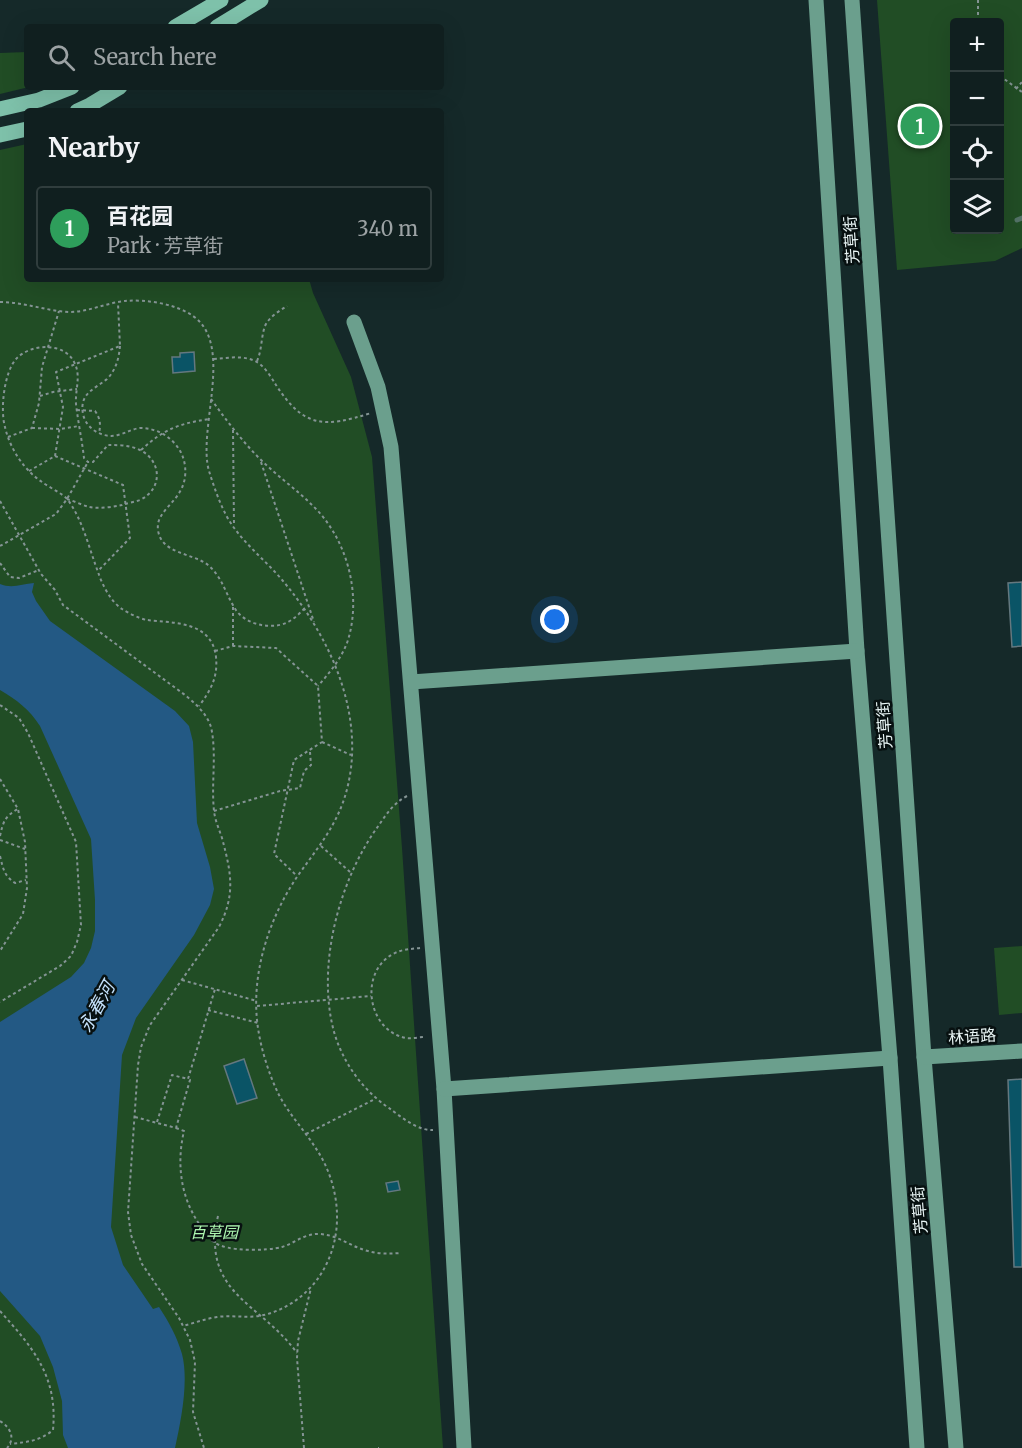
<!DOCTYPE html>
<html lang="en">
<head>
<meta charset="utf-8">
<style>
  body { margin:0; font-family:Merriweather,"Noto Sans SC",serif; background:#192728; color:#f1f3f6 }
  .controls { position:absolute; right:18px; top:18px; display:grid; overflow:hidden; border-radius:6px; box-shadow:0 6px 24px #0002 }
  .controls button { width:54px; height:54px; display:grid; place-items:center; padding:0; border:0; border-bottom:2px solid #303d3d; background:#101f1f; color:#f1f3f6; font:30px sans-serif }
  .you { position:absolute; left:555px; top:620px; width:21px; height:21px; margin:-15px; border:4px solid #fff; border-radius:50%; background:#1a73e8; box-shadow:0 0 0 9px #1a73e833 }
  .badge { display:grid; place-items:center; width:39px; height:39px; border-radius:50%; background:#d93025; color:#fff; font-size:20px; font-weight:700 }
  .pin { position:absolute; translate:-50% -50%; border:3px solid #fff; box-shadow:0 2px 6px #0006 }
  .list { margin:0; padding:0; list-style:none }
  h2 { display:flex; justify-content:space-between; align-items:center; height:78px; margin:0; padding:0 24px; font-size:26px }
  h2 small { font-size:20px; font-weight:400; color:#9ca2a4 }
  .list li { display:grid; grid-template-columns:39px 1fr auto; gap:18px; align-items:center; box-sizing:border-box; height:84px; margin:0 12px 12px; padding:0 12px; border:2px solid #303d3d; border-radius:6px }
  .list b { display:block; font-size:22px; white-space:nowrap }
  .list p { margin:0; font-size:20px; white-space:nowrap; color:#9ca2a4 }
  .list em { font-size:20px; font-style:normal; color:#9ca2a4 }
  .icon { flex:none; width:33px; height:33px; fill:none; stroke:currentColor; stroke-width:2; stroke-linecap:round; stroke-linejoin:round }
  .map { position:relative; flex:none; width:1022px; height:1448px; overflow:hidden }
  .search { position:absolute; background:#101f1f; box-shadow:0 6px 24px #0002; left:24px; top:24px; width:420px; height:66px; display:flex; align-items:center; gap:15px; box-sizing:border-box; padding:0 21px; border-radius:6px; color:#9ca2a4; font-size:22px }
  .panel { position:absolute; background:#101f1f; box-shadow:0 6px 24px #0002; left:24px; top:108px; width:420px; height:174px; border-radius:6px }
  .map>svg:first-child { display:block }
  .green { fill:#214d25; fill-rule:evenodd }
  .water { fill:#235984 }
  .building { fill:#0a5466; stroke:#64787f; stroke-width:1.5 }
  .lines { fill:none; stroke-linecap:round; stroke-linejoin:round }
  .path { stroke:#849494; stroke-width:2; stroke-dasharray:3 3; stroke-linecap:butt }
  .lane { stroke:#537267; stroke-width:5 }
  .secondary { stroke:#6b9f8d; stroke-width:15 }
  .primary { stroke:#7ec1aa; stroke-width:15 }
  .labels { text-anchor:middle; stroke-width:5; stroke-linejoin:round; paint-order:stroke }
  .street-label { font-size:16px; fill:#e9f5f5; stroke:#071010 }
  .park-label { font-size:16px; font-style:italic; fill:#aff9b2; stroke:#071010 }
  .water-label { font-size:18px; font-style:italic; fill:#c4e1fb; stroke:#071010 }
</style>
</head>
<body>
<div class="map">
<svg width="1022" height="1448" viewBox="0 0 1022 1448">
  <rect width="100%" height="100%" fill="#152929"/>
  <g class="green">
    <path d="M877 0H1022V248L995 261 897 270ZM954 22H1000V230H954Z"/>
    <path d="M27 52V87H29L0 94V53Z"/>
    <path d="M27 144V279H309L313 293 351 377 372 457 402 848 443 1448H0V150Z"/>
    <path d="M1022 946V1013L999 1015 994 948Z"/>
  </g>
  <path class="water" d="M34 583 32 592 36 601 50 621 175 711 189 726 193 742 197 823 210 867 214 889 210 905 194 935 136 1018 122 1055 111 1227 123 1265 153 1309 159 1307C169 1322 177 1337 182 1354 189 1381 181 1421 175 1448H68L63 1435 62 1401 53 1367 40 1336 0 1291V1022L71 977 84 963 91 948 95 931V900L91 839 40 726C29 709 17 700 0 690V584C12 589 22 584 34 583Z"/>
  <g class="building">
    <path d="M194 352 195 371 173 373 172 357H180V353Z"/>
    <path d="M1022 582V646L1012 647 1008 583Z"/>
    <path d="M244 1059 257 1098 237 1104 224 1066Z"/>
    <path d="M1022 1079V1267H1014L1008 1080Z"/>
    <path d="M398 1181 400 1190 388 1192 386 1183Z"/>
  </g>
  <g class="lines">
    <g class="path">
      <path d="M978 0V22"/>
      <path d="M1000 76 1022 92"/>
      <path d="M1016 89 1022 82"/>
      <path d="M0 302C24 302 46 311 70 312 88 312 106 303 125 301 146 299 176 304 193 316 235 345 197 429 209 471 215 490 223 514 235 529 249 548 268 563 283 581 326 632 359 700 351 768 345 815 325 838 299 874 269 917 250 975 258 1028 261 1049 269 1075 279 1095 289 1114 304 1130 315 1147 339 1182 345 1229 325 1267 312 1292 287 1311 259 1316 245 1318 231 1315 217 1317 205 1319 194 1323 183 1326"/>
      <path d="M120 346C119 358 116 370 107 379 95 389 79 393 83 414 86 429 103 439 118 435 126 433 132 429 140 428 154 428 167 434 176 445 181 451 184 458 185 466 189 501 155 507 158 530 161 554 193 553 208 565 222 577 225 592 234 607 243 624 269 630 286 623 293 620 299 614 304 609"/>
      <path d="M214 359C227 358 242 355 255 361 264 365 271 377 276 385 304 428 324 428 371 413"/>
      <path d="M257 361C262 350 261 337 265 326 269 317 279 311 287 306"/>
      <path d="M40 396 53 392 77 389"/>
      <path d="M211 399C226 420 242 441 260 459 277 476 296 489 312 505 347 538 362 594 348 640 342 658 330 672 318 686"/>
      <path d="M77 410 95 411C100 418 101 424 99 433"/>
      <path d="M32 428 61 429 79 426"/>
      <path d="M233 430 234 526"/>
      <path d="M8 437 32 428 39 403 42 367 59 311"/>
      <path d="M141 450C164 429 178 424 209 419"/>
      <path d="M55 456 123 485 130 538 98 571"/>
      <path d="M261 462 314 622"/>
      <path d="M29 471 55 456 63 407 56 372 120 346 118 303"/>
      <path d="M67 499C74 501 82 505 89 507 99 509 112 507 122 505 127 503 134 502 140 500 163 489 162 461 140 450 130 445 118 445 108 445L93 462H88L84 458C82 440 78 422 76 404 75 390 81 377 75 364 66 342 32 343 17 358 4 371 0 410 5 427 10 449 24 470 42 482 50 488 62 493 68 500 83 521 89 548 98 572 102 584 110 601 122 609 128 613 140 619 147 620 173 623 212 621 216 657 218 677 211 690 199 706"/>
      <path d="M0 501 41 574 55 590 63 605 185 695C196 704 207 714 211 727 217 754 211 783 214 811 215 820 219 829 222 838 231 872 236 894 219 927L150 1025 141 1047 138 1065 128 1212 131 1235 142 1264 179 1318 190 1340 195 1362 193 1412 204 1448"/>
      <path d="M0 546 56 514 67 499 88 462"/>
      <path d="M0 563 10 577 19 578 39 570"/>
      <path d="M233 646V607"/>
      <path d="M215 651 233 646 276 648 318 686 322 742 294 760 274 854 297 876"/>
      <path d="M0 705 19 718 28 733 76 842 81 925 77 942 71 956 60 966 0 1002"/>
      <path d="M322 742 351 755"/>
      <path d="M0 779 18 809 25 842 27 888 23 914 0 951"/>
      <path d="M407 796C394 803 387 813 379 825 340 878 317 962 333 1028 341 1060 362 1090 389 1108 401 1117 418 1131 433 1130"/>
      <path d="M214 811 280 791 300 788 304 771 311 765 310 752"/>
      <path d="M0 836C3 822 5 816 18 809"/>
      <path d="M0 840 25 849"/>
      <path d="M321 846 350 872"/>
      <path d="M0 856C3 868 4 876 15 883L26 880"/>
      <path d="M420 948C411 949 402 949 393 954 358 973 368 1031 406 1038 412 1039 419 1037 425 1037"/>
      <path d="M182 980 257 1001"/>
      <path d="M257 1006 371 996"/>
      <path d="M208 1010 258 1023"/>
      <path d="M135 1117 176 1128 190 1080 188 1079"/>
      <path d="M157 1122 172 1075 188 1079 215 989"/>
      <path d="M176 1128 184 1131C176 1165 181 1200 202 1228 206 1232 209 1239 214 1242 226 1252 267 1251 282 1247 295 1243 305 1233 320 1234 338 1235 351 1247 368 1251 378 1254 389 1254 400 1253"/>
      <path d="M306 1134 375 1099"/>
      <path d="M218 1216C201 1294 260 1302 297 1353"/>
      <path d="M0 1311C33 1348 58 1376 53 1430 40 1441 27 1442 10 1444"/>
      <path d="M0 1421C10 1427 16 1438 7 1448"/>
      <path d="M304 1448 297 1358 298 1341 311 1288"/>
      <path d="M378 1448H379"/>
    </g>
    <path class="lane" d="M1017 220 1022 218"/>
    <g class="secondary">
      <path d="M816 0 857 651 890 1058 917 1448"/>
      <path d="M852 0 924 1057 956 1448"/>
      <path d="M354 322 378 387 391 447 444 1089 464 1448"/>
      <path d="M411 682 857 651"/>
      <path d="M924 1057 1022 1051"/>
      <path d="M444 1089 890 1058"/>
    </g>
    <g class="primary">
      <path d="M175 27 221 0"/>
      <path d="M217 27 261 0"/>
      <path d="M0 109 39 100 72 87"/>
      <path d="M77 111 90 105 120 87"/>
      <path d="M0 135 27 129"/>
    </g>
  </g>
  <g class="labels">
    <g class="street-label">
      <text transform="translate(851 240) rotate(-94)" y="6">芳草街</text>
      <text transform="translate(884 725) rotate(-94)" y="6">芳草街</text>
      <text transform="translate(972 1036) rotate(-4)" y="6">林语路</text>
      <text transform="translate(919 1210) rotate(-95)" y="6">芳草街</text>
    </g>
    <g class="park-label">
      <text x="214" y="1238">百草园</text>
    </g>
    <g class="water-label">
      <text transform="translate(97 1007) rotate(-61)" y="6">永春河</text>
    </g>
  </g>
</svg>
<div class="controls">
<button>+</button>
<button>−</button>
<button><svg class="icon" aria-label="locate" viewBox="0 0 24 24"><circle cx="12" cy="12" r="6"/><path d="M12 2v4M12 18v4M2 12h4M18 12h4"/></svg></button>
<button><svg class="icon" aria-label="layers" viewBox="0 0 24 24"><path d="M12 4l9 5-9 5-9-5zM3 14l9 5 9-5"/></svg></button>
</div>
<div class="you"></div>
<div class="pin badge" style="left:920px;top:126px;background:#2e9e5b">1</div>
<div class="search"><svg class="icon" aria-label="search" viewBox="0 0 24 24"><circle cx="10" cy="10" r="6"/><path d="M15 15l6 6"/></svg>Search here</div>
<section class="panel">
<h2>Nearby<small></small></h2>
<ul class="list">
<li><span class="badge" style="background:#2e9e5b">1</span><div><b>百花园</b><p>Park · 芳草街</p></div><em>340 m</em></li>
</ul>
</section>
</div>
</body>
</html>
